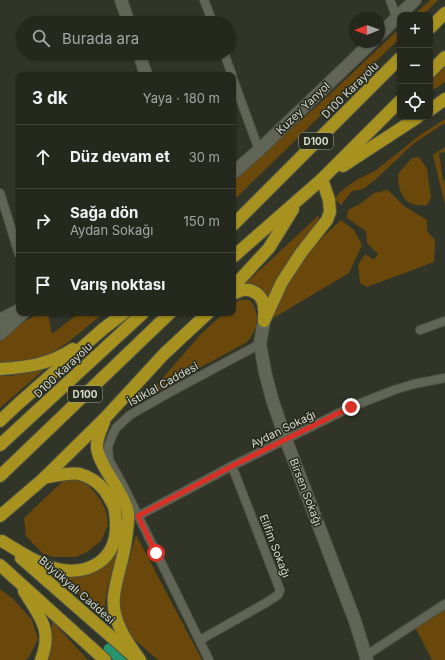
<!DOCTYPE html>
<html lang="tr">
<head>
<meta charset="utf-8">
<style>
  body { margin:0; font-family:Inter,sans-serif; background:#2d3026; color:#f1f3f6 }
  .controls { position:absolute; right:12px; top:12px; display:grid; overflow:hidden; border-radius:8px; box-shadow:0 1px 3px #0004 }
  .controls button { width:36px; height:36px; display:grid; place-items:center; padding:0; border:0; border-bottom:1px solid #42443b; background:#25281d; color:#f1f3f6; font:20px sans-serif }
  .compass { position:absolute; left:349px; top:12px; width:36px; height:36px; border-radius:50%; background:#25281d; box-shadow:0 1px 3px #0004; rotate:269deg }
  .stop { position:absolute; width:12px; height:12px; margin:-9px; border:3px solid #d93025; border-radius:50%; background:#fff }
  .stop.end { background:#d93025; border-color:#fff; box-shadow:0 1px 4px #0008 }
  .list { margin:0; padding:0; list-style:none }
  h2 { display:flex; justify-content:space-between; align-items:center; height:52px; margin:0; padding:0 16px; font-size:17px }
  h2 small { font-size:13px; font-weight:400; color:#a3a6a4 }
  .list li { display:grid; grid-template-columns:26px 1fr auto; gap:12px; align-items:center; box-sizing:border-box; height:64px; padding:0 16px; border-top:1px solid #42443b }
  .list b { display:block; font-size:15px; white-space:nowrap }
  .list p { margin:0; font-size:13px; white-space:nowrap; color:#a3a6a4 }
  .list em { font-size:13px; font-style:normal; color:#a3a6a4 }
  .icon { flex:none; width:22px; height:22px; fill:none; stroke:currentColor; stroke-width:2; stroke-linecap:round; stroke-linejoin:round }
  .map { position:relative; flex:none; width:445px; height:660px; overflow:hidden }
  .search { position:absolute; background:#25281d; box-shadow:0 1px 3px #0004; left:16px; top:16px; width:220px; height:44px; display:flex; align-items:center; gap:10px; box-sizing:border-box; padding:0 14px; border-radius:22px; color:#a3a6a4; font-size:15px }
  .panel { position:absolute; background:#25281d; box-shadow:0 1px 3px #0004; left:16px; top:72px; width:220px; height:244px; border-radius:8px }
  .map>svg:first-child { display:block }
  .green { fill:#6a480c }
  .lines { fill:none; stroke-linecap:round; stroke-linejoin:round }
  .canal { stroke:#24956f; stroke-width:11 }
  .street-casing { stroke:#4e5245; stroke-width:10 }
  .secondary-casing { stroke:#4e5245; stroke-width:14 }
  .highway-casing { stroke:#4e5245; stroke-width:14 }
  .street { stroke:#606555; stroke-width:8 }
  .secondary { stroke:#606555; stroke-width:12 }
  .highway { stroke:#a79220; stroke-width:12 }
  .route { stroke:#d93025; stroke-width:5 }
  .labels { text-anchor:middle; stroke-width:3; stroke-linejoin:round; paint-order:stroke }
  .shield { fill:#272b1d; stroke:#a2a69b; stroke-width:1 }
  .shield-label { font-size:10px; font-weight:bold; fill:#d7dad1 }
  .street-label { font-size:11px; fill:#d7dad1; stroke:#272b1d }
</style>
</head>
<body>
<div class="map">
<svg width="445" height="660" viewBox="0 0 445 660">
  <rect width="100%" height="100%" fill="#313527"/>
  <g class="green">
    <path d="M430 0H438L423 15H414Z"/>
    <path d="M400 28V38L233 201V181L327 97Z"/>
    <path d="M445 67V82L430 92V82Z"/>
    <path d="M445 119V124H443L413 144 375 180 363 189 352 191 341 205 335 199 338 194 345 188 358 179 375 171 420 135Z"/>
    <path d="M445 147V152L439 153 443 181 445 180V205L433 155Z"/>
    <path d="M419 157 427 169 431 198 427 205C405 208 398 194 398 174L412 158Z"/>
    <path d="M388 190 404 206 427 220V231L435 240 434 262 367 287 360 283 358 265 365 254 374 260 378 254 367 243 366 231 347 218 348 210 360 204 374 193Z"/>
    <path d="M318 216H319L318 220 288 264 267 300C265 287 257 286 246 283Z"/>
    <path d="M341 220 354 230 362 245 349 273 270 320 277 298 306 253Z"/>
    <path d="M239 300H250C261 314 258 329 247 342L159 390 155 391 153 389 201 334 224 313H233V305Z"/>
    <path d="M40 313H48L52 334 79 313H103C85 328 56 356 34 360 23 362 11 362 0 362V342L13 328Z"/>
    <path d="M47 367 0 408V376H11Z"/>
    <path d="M79 479 90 487 100 499 106 511 108 525 101 541 87 552 76 557H53L42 553 26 536 24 518 64 480Z"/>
    <path d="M136 535 202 660H158L134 639 125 627 119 607 121 589Z"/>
    <path d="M120 542 108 586 105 602 107 615 111 624 56 575 73 576Z"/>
    <path d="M0 589 13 599 32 620 38 639 29 657 26 660H0Z"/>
    <path d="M445 607V660H432L414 625Z"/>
    <path d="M52 621 88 660H46L51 649Z"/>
  </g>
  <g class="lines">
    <path class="canal" d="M109 649 122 660"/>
    <defs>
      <g id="street">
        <path d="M204 0 213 23"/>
        <path d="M390 0 397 18"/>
        <path d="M224 53 232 75"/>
        <path d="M233 79 259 150"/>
        <path d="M0 193 19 254"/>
        <path d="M420 330 445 321"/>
        <path d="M138 516 232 466 351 407 394 390 414 384 445 378"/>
        <path d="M200 640 264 604 278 595 280 590 232 466"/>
        <path d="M365 656 445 604"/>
        <path d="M209 660 125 489 109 460 108 447 112 436 116 428 130 415 174 390 260 344"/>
      </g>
      <g id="secondary">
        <path d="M121 0 129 23"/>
        <path d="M379 35 415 0"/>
        <path d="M139 53 146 75"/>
        <path d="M233 173 259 150 372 42"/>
        <path d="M0 320 19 310"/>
        <path d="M264 321 260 344 265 372 272 399 286 440 355 621 367 660"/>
        <path d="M0 334 23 313"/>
      </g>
      <g id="highway">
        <path d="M430 28 445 13"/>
        <path d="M430 72 445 57"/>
        <path d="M430 110 445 99"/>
        <path d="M343 166 418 117"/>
        <path d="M233 225 400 58"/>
        <path d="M233 257 322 179 400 101"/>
        <path d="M233 287 269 248 293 209"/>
        <path d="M233 294C236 292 239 291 242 290 254 288 264 297 264 308 265 312 264 315 264 318"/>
        <path d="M264 321 282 282 301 253 327 220 330 212 329 200 322 179"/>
        <path d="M0 369C28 367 48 365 73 349"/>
        <path d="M0 421 18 404 103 329 124 313"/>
        <path d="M104 422C101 430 96 439 97 448 100 468 121 488 127 509 130 518 127 530 126 539 124 558 116 577 114 596 111 620 127 642 140 660"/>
        <path d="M0 445 143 313"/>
        <path d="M0 476 170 313"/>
        <path d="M0 516 43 479 106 417 164 354 208 313"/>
        <path d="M2 541C18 551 43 567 62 570 91 574 115 559 116 528 116 521 116 514 114 507 112 502 108 496 105 491 99 483 91 477 80 474 68 472 56 476 44 478"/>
        <path d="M21 558 132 655"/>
        <path d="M0 565 105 660"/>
        <path d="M24 591C40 617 53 629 41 660"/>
      </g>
    </defs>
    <use href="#street" class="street-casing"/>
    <use href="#secondary" class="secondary-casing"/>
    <use href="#highway" class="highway-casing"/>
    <use href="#street" class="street"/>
    <use href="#secondary" class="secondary"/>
    <use href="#highway" class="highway"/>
  </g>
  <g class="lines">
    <path class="route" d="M156 553 138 516 232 466 351 407"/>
  </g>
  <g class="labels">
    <g class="shield">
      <rect x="299" y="133" width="34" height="16" rx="3"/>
      <rect x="68" y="386" width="34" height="16" rx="3"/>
    </g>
    <g class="shield-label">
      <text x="316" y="145">D100</text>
      <text x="85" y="398">D100</text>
    </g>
    <g class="street-label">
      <text transform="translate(350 90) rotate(-45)" y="4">D100 Karayolu</text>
      <text transform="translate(303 108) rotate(-44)" y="4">Kuzey Yanyol</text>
      <text transform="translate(63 370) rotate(-43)" y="4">D100 Karayolu</text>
      <text transform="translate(163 384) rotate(-29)" y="4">İstiklal Caddesi</text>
      <text transform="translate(283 429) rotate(-26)" y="4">Aydan Sokağı</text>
      <text transform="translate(306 492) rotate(69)" y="4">Birsen Sokağı</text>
      <text transform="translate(275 546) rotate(69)" y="4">Elifim Sokağı</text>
      <text transform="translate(77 590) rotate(41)" y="4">Büyükyalı Caddesi</text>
    </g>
  </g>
</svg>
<div class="controls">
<button>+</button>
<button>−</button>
<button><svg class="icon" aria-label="locate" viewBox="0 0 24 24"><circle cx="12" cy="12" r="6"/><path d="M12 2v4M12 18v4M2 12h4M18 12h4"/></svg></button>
</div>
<svg class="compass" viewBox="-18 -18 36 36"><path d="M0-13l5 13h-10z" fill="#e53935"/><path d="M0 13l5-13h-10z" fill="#a3a6a4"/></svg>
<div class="stop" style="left:156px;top:553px"></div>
<div class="stop end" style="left:351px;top:407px"></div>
<div class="search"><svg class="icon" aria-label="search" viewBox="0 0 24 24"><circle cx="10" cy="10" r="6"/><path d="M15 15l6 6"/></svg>Burada ara</div>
<section class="panel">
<h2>3 dk<small>Yaya · 180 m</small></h2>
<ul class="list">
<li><svg class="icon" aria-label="ahead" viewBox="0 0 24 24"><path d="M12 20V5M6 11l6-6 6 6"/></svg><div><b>Düz devam et</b></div><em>30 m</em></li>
<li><svg class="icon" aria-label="right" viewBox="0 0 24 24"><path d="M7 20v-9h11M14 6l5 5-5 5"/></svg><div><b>Sağa dön</b><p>Aydan Sokağı</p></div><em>150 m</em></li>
<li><svg class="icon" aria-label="arrive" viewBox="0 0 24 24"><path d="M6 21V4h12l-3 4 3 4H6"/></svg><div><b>Varış noktası</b></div></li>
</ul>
</section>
</div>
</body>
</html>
